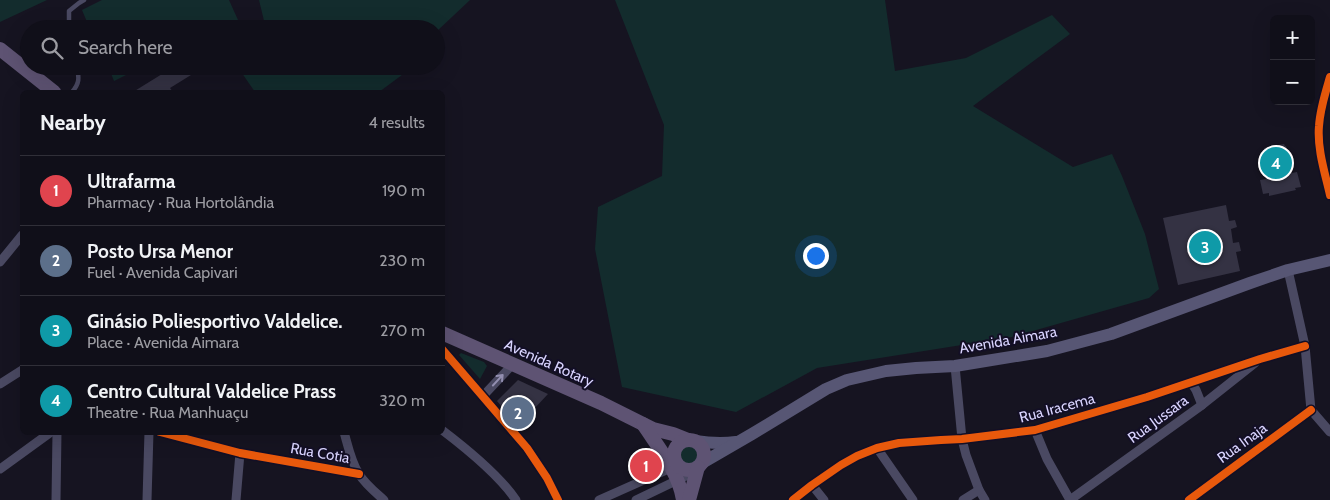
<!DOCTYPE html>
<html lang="en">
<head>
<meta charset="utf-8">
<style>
  body { margin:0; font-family:Cabin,sans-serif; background:#191822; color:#f1f3f6 }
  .controls { position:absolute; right:15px; top:15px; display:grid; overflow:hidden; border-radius:8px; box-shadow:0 5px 20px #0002 }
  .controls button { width:45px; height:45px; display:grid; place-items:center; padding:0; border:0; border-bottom:1px solid #302f38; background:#100f19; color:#f1f3f6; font:25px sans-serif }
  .you { position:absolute; left:815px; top:255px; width:18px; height:18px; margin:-12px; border:4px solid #fff; border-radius:50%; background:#1a73e8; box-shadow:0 0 0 8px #1a73e833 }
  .badge { display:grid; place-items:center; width:32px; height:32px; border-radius:50%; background:#7c3aed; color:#fff; font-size:16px; font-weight:700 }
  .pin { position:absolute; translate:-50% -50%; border:2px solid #fff; box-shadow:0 1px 5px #0006 }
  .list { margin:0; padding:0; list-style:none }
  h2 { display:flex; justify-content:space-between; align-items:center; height:65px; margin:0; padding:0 20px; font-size:21px }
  h2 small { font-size:16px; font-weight:400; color:#9c9ca2 }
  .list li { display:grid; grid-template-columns:32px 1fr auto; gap:15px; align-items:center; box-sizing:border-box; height:70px; padding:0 20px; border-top:1px solid #302f38 }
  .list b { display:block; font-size:19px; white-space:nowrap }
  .list p { margin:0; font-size:16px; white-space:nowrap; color:#9c9ca2 }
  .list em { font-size:16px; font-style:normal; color:#9c9ca2 }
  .icon { flex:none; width:28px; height:28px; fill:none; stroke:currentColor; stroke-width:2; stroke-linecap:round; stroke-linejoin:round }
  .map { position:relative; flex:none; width:1330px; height:500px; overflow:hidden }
  .search { position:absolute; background:#100f19; box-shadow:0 5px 20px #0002; left:20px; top:20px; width:425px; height:55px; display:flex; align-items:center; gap:12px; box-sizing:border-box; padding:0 18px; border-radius:28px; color:#9c9ca2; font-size:19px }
  .panel { position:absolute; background:#100f19; box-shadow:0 5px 20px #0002; left:20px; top:90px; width:425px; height:345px; border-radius:8px }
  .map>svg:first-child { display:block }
  .green { fill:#132c2d }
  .building { fill:#343243 }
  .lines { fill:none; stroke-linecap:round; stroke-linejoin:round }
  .lane { stroke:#4a4962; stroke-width:4.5 }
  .street { stroke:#4a4962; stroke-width:9 }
  .secondary { stroke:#575674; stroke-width:12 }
  .primary { stroke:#5e5373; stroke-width:14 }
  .cycleway-casing { stroke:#130f26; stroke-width:11 }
  .cycleway { stroke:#e8590c; stroke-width:8 }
  .oneway { stroke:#928eb0 }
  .labels { text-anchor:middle; stroke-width:4; stroke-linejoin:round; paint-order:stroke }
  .street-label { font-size:15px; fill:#d9d4ff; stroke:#130f26 }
</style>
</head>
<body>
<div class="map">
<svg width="1330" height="500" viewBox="0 0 1330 500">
  <rect width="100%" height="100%" fill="#161421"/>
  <g class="green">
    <path d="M0 0H47L0 22Z"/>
    <path d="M102 0H229L238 20 221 29H90L82 10Z"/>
    <path d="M259 0H470L436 32V29H266Z"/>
    <path d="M615 0H885L895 71 966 58 1052 15 1070 34 973 106 1073 167 1112 154 1122 176 1145 234 1159 289 1149 298 1012 337 817 368 736 412 622 387 595 249 598 207 662 176 664 125Z"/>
    <path d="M108 66H144L114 81Z"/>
    <path d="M237 66H410L406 72 379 92H255Z"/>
    <path d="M461 353 484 362 487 366 480 379 459 355Z"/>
    <circle cx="688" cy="456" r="10"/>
  </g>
  <g class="building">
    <path d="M175 66H186L191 75 170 88 173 92H133Z"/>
    <path d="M1284 144 1285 146H1286L1292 173 1297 172 1301 187 1295 188 1296 190 1269 196V193L1263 194 1260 180 1266 179 1260 153 1265 154 1264 148Z"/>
    <path d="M1226 205 1229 221 1235 220 1237 227 1231 229 1233 243 1239 242 1241 251 1236 252 1240 271 1178 285 1163 218Z"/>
    <path d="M518 380 548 394 518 426 497 401Z"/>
    <path d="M648 450 660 468 632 479 628 469 640 463 637 456Z"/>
  </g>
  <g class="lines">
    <g class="lane">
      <path d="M69 29V11L79 3 84 0"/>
      <path d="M72 92C80 83 79 78 77 66"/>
    </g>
    <g class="street">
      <path d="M1330 77C1325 94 1320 109 1319 126 1317 149 1325 173 1330 195"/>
      <path d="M0 262 22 235"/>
      <path d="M1288 270 1305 346 1311 410 1330 432"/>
      <path d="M442 349 527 448 547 478 558 500"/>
      <path d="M955 366 962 439 966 455 979 490 985 500"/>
      <path d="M1191 382 1196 390 1202 405"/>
      <path d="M0 384 22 370"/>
      <path d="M483 396 512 365"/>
      <path d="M442 430C467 449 499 475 516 500"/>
      <path d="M1035 430 1047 459 1070 500"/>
      <path d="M160 432 240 453 359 474"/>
      <path d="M344 432C348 446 351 462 359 474 365 484 375 492 384 500"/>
      <path d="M877 448 913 500"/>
      <path d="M0 469 51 432"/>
      <path d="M812 485 824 500"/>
      <path d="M56 500 57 432"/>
      <path d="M147 500 149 432"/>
      <path d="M236 500 240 453"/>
      <path d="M599 500 671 468"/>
      <path d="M636 500 686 476 693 470"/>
      <path d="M793 500 812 485 841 465 857 456 877 448 899 443 941 440 962 439 1035 430 1147 397 1260 359 1305 346"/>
      <path d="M963 500 979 490"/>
      <path d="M1070 500 1202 405 1255 363"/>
      <path d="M1189 500 1311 410"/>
    </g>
    <g class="secondary">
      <path d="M695 441C708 443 722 444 736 442"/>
      <path d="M702 463 752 434 826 389 847 380 886 371 916 368 955 366 1047 351 1111 334 1250 283 1288 270 1330 260"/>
    </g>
    <g class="primary">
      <path d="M0 49 54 92"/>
      <path d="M442 333 601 403 653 429 673 434 688 440"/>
      <path d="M643 424C658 447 679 472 683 500"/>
      <circle cx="689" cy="455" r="15"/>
      <path d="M689 500 698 467"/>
    </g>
    <defs>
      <g id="cycleway">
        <path d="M1330 77C1325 94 1320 109 1319 126 1317 149 1325 173 1330 195"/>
        <path d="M442 349 527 448 547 478 558 500"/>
        <path d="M160 432 240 453 359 474"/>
        <path d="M793 500 812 485 841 465 857 456 877 448 899 443 941 440 962 439 1035 430 1147 397 1260 359 1305 346"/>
        <path d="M1189 500 1311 410"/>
      </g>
    </defs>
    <use href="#cycleway" class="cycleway-casing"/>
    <use href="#cycleway" class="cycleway"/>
  </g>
  <defs><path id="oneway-shaft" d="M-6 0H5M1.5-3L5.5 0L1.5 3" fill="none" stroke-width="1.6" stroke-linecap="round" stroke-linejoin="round" transform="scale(1.25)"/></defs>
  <use class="oneway" href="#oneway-shaft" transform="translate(498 380) rotate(-47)"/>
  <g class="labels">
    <g class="street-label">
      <text transform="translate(1008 340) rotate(-10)" y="5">Avenida Aimara</text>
      <text transform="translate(549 363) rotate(24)" y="5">Avenida Rotary</text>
      <text transform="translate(1057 408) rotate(-15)" y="5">Rua Iracema</text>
      <text transform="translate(1158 419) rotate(-36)" y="5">Rua Jussara</text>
      <text transform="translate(1242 443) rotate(-36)" y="5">Rua Inaja</text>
      <text transform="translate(320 453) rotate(10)" y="5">Rua Cotia</text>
    </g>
  </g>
</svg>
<div class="controls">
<button>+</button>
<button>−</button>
</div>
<div class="you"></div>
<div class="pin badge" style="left:646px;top:466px;background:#e0444e">1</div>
<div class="pin badge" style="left:518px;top:413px;background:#5c6f8a">2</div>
<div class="pin badge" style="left:1205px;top:247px;background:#0f9aa8">3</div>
<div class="pin badge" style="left:1276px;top:163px;background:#0f9aa8">4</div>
<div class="search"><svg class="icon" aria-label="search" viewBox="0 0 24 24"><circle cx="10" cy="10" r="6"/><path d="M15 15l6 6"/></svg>Search here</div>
<section class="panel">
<h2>Nearby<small>4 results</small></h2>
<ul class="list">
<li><span class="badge" style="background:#e0444e">1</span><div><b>Ultrafarma</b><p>Pharmacy · Rua Hortolândia</p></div><em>190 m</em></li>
<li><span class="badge" style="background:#5c6f8a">2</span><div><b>Posto Ursa Menor</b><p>Fuel · Avenida Capivari</p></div><em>230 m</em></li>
<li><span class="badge" style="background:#0f9aa8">3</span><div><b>Ginásio Poliesportivo Valdelice.</b><p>Place · Avenida Aimara</p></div><em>270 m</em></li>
<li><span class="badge" style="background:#0f9aa8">4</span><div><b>Centro Cultural Valdelice Prass</b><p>Theatre · Rua Manhuaçu</p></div><em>320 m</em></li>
</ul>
</section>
</div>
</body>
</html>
